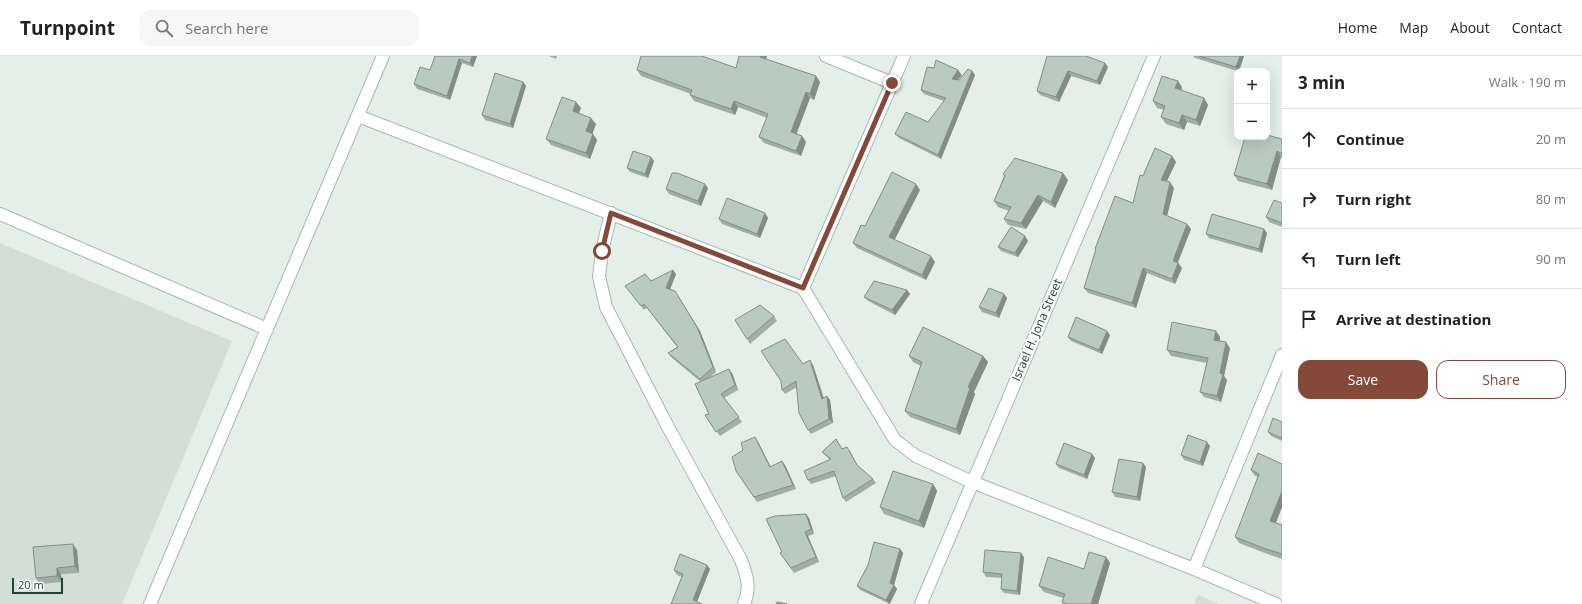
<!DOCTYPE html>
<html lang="en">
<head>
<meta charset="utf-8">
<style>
  body { margin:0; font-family:"Open Sans",sans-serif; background:#f6f6f6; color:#222 }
  .controls { position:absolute; right:12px; top:12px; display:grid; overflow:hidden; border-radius:8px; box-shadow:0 4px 16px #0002 }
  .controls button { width:36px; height:36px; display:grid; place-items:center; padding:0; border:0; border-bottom:1px solid #e0e0e0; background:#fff; color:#222; font:20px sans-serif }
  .scale { position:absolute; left:12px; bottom:10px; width:51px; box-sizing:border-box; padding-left:4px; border:2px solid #224238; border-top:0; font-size:11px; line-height:14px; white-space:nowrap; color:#224238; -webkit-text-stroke:3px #f5faf8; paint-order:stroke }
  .stop { position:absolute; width:12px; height:12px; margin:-9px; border:3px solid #844939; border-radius:50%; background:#fff }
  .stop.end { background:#844939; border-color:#fff; box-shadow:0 1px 4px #0008 }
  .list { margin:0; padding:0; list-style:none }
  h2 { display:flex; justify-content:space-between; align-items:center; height:52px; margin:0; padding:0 16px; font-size:17px }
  h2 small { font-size:13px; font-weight:400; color:#767676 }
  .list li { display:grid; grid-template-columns:26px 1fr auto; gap:12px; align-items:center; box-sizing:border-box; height:60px; padding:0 16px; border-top:1px solid #e0e0e0 }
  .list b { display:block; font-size:15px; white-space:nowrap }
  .list em { font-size:13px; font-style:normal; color:#767676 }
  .actions { display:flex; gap:8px; padding:12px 16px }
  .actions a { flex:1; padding:9px 0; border:1px solid #844939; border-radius:12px; text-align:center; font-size:14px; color:#844939 }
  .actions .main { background:#844939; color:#fff }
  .icon { flex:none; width:22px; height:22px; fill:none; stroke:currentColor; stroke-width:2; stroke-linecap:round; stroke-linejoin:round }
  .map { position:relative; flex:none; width:1282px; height:548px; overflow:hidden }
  header { display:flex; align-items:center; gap:24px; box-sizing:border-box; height:56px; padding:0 20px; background:#fff; border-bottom:1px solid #e0e0e0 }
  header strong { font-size:19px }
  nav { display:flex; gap:22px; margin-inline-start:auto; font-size:14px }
  .search { width:280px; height:36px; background:#f6f6f6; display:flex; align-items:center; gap:10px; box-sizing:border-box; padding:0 14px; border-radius:12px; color:#767676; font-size:15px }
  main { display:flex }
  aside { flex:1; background:#fff }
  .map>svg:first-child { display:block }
  .built { fill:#d2dfd8 }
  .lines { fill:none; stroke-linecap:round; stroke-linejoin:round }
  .minor-casing { stroke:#a6b8b0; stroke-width:14 }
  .minor { stroke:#fff; stroke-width:12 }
  .wall { fill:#9faea7 }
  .shaded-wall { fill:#828d88 }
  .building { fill:#b9cac2; stroke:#828d88 }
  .route { stroke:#844939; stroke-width:5 }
  .labels { text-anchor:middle; stroke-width:3.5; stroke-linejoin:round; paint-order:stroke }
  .street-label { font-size:12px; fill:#224238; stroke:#f5faf8 }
</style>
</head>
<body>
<header>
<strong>Turnpoint</strong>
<div class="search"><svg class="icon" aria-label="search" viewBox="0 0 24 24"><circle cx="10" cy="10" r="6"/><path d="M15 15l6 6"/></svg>Search here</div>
<nav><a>Home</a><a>Map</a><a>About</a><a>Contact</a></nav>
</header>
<main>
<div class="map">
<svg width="1282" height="548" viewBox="0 0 1282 548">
  <rect width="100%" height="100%" fill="#e4efe9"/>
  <g class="built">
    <path d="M0 187 232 285 122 548H0Z"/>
    <path d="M1198 539 1219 548H1194Z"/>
  </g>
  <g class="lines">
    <defs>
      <g id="minor">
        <path d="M826 0 892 27"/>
        <path d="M358 60 803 232 895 384 916 400 972 426 1194 513 1276 548"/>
        <path d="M611 157 602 195 599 220 606 251 667 369 741 504C747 520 751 532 744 548"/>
        <path d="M0 158 267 273"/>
        <path d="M803 232 904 0"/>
        <path d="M1194 513 1282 299"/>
        <path d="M150 548 383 0"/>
        <path d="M921 548 1154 0"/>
      </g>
    </defs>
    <use href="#minor" class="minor-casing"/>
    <use href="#minor" class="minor"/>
  </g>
  <g class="wall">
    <path d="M435 0H477L473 11 462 7 450 44 417 33 414 28 430 14Z"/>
    <path d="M549 0H557L556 3Z"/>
    <path d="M739 0H767L766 3 816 20 820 26 814 44 810 42 796 78 802 80 806 86 801 100 764 87 759 81 767 62 738 51 735 59 694 45 690 39 691 38 641 20 637 14 736 12Z"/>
    <path d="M1047 0 1108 11 1100 29 1071 20 1059 46 1040 39 1037 35Z"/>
    <path d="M1193 0H1244L1239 15H1237L1195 2Z"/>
    <path d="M972 15 975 19 941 103 899 82 895 78 928 66 944 45 924 38 921 34 962 19 957 24H959Z"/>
    <path d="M523 26 526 30 513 72 485 64 482 59Z"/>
    <path d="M1182 31 1181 34 1204 42 1208 49 1200 70 1187 66 1184 74 1166 68 1161 61 1164 54 1157 52 1153 45Z"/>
    <path d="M576 46 581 52 579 57 596 68 592 77 597 84 590 103 551 89 546 83Z"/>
    <path d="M1282 83V102L1281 101 1272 134 1238 125 1234 119Z"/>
    <path d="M1172 100 1176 106 1167 125 1174 132 1167 160 1187 168 1191 173 1178 207 1182 212 1175 228 1147 217 1136 252 1088 237 1084 232 1096 194 1095 193 1133 147 1143 120Z"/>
    <path d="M654 105 648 122 630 116 627 112Z"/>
    <path d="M1003 118 1068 124 1055 152 1043 145 1026 173 1008 169 1004 163 1009 155 998 151 994 145 1004 120Z"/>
    <path d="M708 132 701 150 669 138 666 133Z"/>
    <path d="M920 134 894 184 935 206 926 224 857 192 853 187 865 170Z"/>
    <path d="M1282 147V171L1269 166 1266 161Z"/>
    <path d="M765 157 768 162 760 182 722 168 719 163Z"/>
    <path d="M1267 177 1262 197 1209 182 1206 178Z"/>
    <path d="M1025 180 1028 185 1018 201 1001 195 998 191Z"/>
    <path d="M676 218 670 233 678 240 700 275 716 316 709 322 732 317 738 334 724 342 742 366 720 380 705 359 709 358 701 326 671 301 668 297 677 291 647 252 644 254 625 230 651 225Z"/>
    <path d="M907 234 910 238 895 259 868 245 864 241Z"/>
    <path d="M1007 242 999 262 982 256 979 251Z"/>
    <path d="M774 260 777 265 750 288 747 283Z"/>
    <path d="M1216 275 1220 281V285L1230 292 1224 320 1227 324 1221 346 1204 341 1200 336 1207 307 1171 300 1167 294Z"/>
    <path d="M1110 279 1102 298 1071 285 1068 281Z"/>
    <path d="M909 300H983L988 306 974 336 975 338 960 379 910 361 905 355 921 310 913 306Z"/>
    <path d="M803 308 813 309 824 342 827 340 830 344 833 367 811 378 808 374 797 331 785 338 782 334Z"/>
    <path d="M1282 366V385L1271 380 1268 376Z"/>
    <path d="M836 383 842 393 850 395 858 410 873 423 876 427 846 446 843 442 836 420 811 428 808 424 830 404 822 396Z"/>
    <path d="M758 386 771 411 782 405 785 409 796 433 757 446 736 415Z"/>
    <path d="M1210 390 1203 410 1184 404 1181 399Z"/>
    <path d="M1258 397 1282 451 1276 467 1282 469V503L1270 499 1239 487 1235 481 1258 421 1255 420 1251 414Z"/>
    <path d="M1095 402 1087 423 1059 412 1056 408Z"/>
    <path d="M1146 411 1140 445 1115 441 1112 436Z"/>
    <path d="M933 428 937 435 924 472 884 458 880 451Z"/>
    <path d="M809 462 814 478 808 480 819 506 794 517 780 497 782 496Z"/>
    <path d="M900 493 903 497 894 529 897 533 890 548 860 534 857 530Z"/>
    <path d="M77 494 79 517 61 518 62 526 40 528 36 522Z"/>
    <path d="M1024 501 1020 539 1004 537 1001 533 1002 522 986 521 983 516Z"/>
    <path d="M1106 501 1110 507 1098 548H1063L1062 546 1063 542 1044 536 1039 530 1084 513Z"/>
    <path d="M707 509 710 513 697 546 671 548 682 521 677 519 674 514Z"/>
  </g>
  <g class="shaded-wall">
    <path d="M472 0H477L473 11 470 7Z"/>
    <path d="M761 0H767L765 7 760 1Z"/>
    <path d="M1240 0H1244L1239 15H1238L1236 11Z"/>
    <path d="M459 3 462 7 450 44 447 40Z"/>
    <path d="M1105 7 1108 11 1100 29 1097 25Z"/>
    <path d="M958 14 962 19 955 27 952 23Z"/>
    <path d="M972 15 975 19 941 103 938 99Z"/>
    <path d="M1068 15 1071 20 1059 46 1056 41Z"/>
    <path d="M816 20 820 26 814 44 810 38Z"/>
    <path d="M1178 25 1182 31 1180 38 1175 32Z"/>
    <path d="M523 26 526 30 513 72 510 68Z"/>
    <path d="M806 36 810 42 795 82 791 76Z"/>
    <path d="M1204 42 1208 49 1200 70 1196 64Z"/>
    <path d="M734 45 738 51 735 59 731 53Z"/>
    <path d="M576 46 581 52 577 61 573 55Z"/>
    <path d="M1182 59 1187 66 1184 74 1179 67Z"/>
    <path d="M591 62 596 68 591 82 586 75Z"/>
    <path d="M593 78 597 84 590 103 586 97Z"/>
    <path d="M802 80 806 86 801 100 796 95Z"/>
    <path d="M1277 95 1281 101 1272 134 1267 128Z"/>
    <path d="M1172 100 1176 106 1165 129 1161 124Z"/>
    <path d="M651 101 654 105 648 122 645 118Z"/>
    <path d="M1063 117 1068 124 1055 152 1051 146Z"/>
    <path d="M1170 126 1174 132 1166 164 1163 158Z"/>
    <path d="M705 128 708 132 701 150 698 145Z"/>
    <path d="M916 128 920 134 893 187 889 181Z"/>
    <path d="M1038 139 1043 145 1026 173 1021 167Z"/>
    <path d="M765 157 768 162 760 182 757 178Z"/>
    <path d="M1187 168 1191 173 1176 210 1173 205Z"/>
    <path d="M1264 173 1267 177 1262 197 1259 193Z"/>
    <path d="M1025 180 1028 185 1018 201 1015 197Z"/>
    <path d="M931 200 935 206 926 224 922 219Z"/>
    <path d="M1178 207 1182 212 1175 228 1172 223Z"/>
    <path d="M1143 212 1147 217 1136 252 1132 247Z"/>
    <path d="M673 214 676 218 669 236 666 232Z"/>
    <path d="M907 234 910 238 895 259 892 254Z"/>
    <path d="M675 235 700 275 716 316 713 311Z"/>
    <path d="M1004 238 1007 242 999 262 996 257Z"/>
    <path d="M1107 275 1110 279 1102 298 1099 294Z"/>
    <path d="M1216 275 1220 281 1219 289 1214 284Z"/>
    <path d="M1226 286 1230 292 1224 320 1227 324 1221 346 1217 340 1220 317Z"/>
    <path d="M983 300 988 306 974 336 975 338 960 379 956 373 968 331Z"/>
    <path d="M810 304 813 309 825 347 822 343Z"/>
    <path d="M729 313 732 317 738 334 735 329Z"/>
    <path d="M827 340 830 344 833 367 829 363Z"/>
    <path d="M755 381 758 386 773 416 770 411Z"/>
    <path d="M1207 386 1210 390 1203 410 1200 406Z"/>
    <path d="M1092 398 1095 402 1087 423 1084 419Z"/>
    <path d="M782 405 785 409 796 433 793 429Z"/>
    <path d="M1143 407 1146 411 1140 445 1137 441Z"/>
    <path d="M933 428 937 435 924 472 919 465Z"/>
    <path d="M1282 435V451L1274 471 1270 465Z"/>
    <path d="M806 458 809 462 814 478 811 473Z"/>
    <path d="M805 476 808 480 819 506 816 501Z"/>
    <path d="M73 488 77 494 79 517 75 510Z"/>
    <path d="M900 493 903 497 894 529 897 533 889 548 886 544 890 527Z"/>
    <path d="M1021 497 1024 501 1020 539 1017 535Z"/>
    <path d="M1106 501 1110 507 1098 548H1091Z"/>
    <path d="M707 509 710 513 696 548 693 544Z"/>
    <path d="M57 512 61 518 62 526 57 520Z"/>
  </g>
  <g class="building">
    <path d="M435 0H472L470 7 459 3 447 40 414 28 420 11 430 14Z"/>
    <path d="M641 0H702L736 12 739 0H761L760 1 816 20 810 38 806 36 791 76 802 80 796 95 759 81 768 58 734 45 731 53 690 39 692 34 637 14Z"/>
    <path d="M1047 0H1086L1105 7 1097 25 1068 15 1056 41 1037 35Z"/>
    <path d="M1199 0H1240L1236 11Z"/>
    <path d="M936 4 958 14 952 23 959 24 968 13 972 15 938 99 895 78 906 56 928 66 946 42 921 34 927 11 934 12Z"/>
    <path d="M495 17 523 26 510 68 482 59Z"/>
    <path d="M1162 20 1178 25 1175 32 1204 42 1196 64 1182 59 1179 67 1161 61 1165 50 1153 45Z"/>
    <path d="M562 41 576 46 573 55 591 62 586 75 593 78 586 97 546 83Z"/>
    <path d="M1267 79 1282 83V98L1277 95 1267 128 1234 119 1245 81H1267Z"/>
    <path d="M1155 92 1172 100 1161 124 1170 126 1163 158 1187 168 1173 205 1178 207 1172 223 1143 212 1132 247 1084 232 1096 193H1095L1115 140 1133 147 1140 119 1143 120Z"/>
    <path d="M633 95 651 101 645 118 627 112Z"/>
    <path d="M1015 102 1063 117 1051 146 1038 139 1021 167 1004 163 1011 151 994 145 1005 120 1003 118Z"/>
    <path d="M892 116 916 128 889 181 931 200 922 219 853 187 861 169 865 170Z"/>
    <path d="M672 117H677L705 128 698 145 666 133Z"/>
    <path d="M727 142 765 157 757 178 719 163Z"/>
    <path d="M1274 144 1282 147V167L1266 161Z"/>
    <path d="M1212 158 1264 173 1259 193 1206 178Z"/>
    <path d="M1011 171 1025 180 1015 197 998 191Z"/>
    <path d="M673 214 666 232 675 235 697 271 713 311 700 323 668 297 678 291 644 248 641 250 625 230 645 218 651 225Z"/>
    <path d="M874 225 907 234 892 254 864 241Z"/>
    <path d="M989 232 1004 238 996 257 979 251Z"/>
    <path d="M760 249 774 260 747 283 735 264Z"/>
    <path d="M1076 261 1107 275 1099 294 1068 281Z"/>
    <path d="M1172 266 1216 275 1214 284 1226 286 1220 317 1223 318 1217 340 1200 336 1208 302 1167 294Z"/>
    <path d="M923 271 983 300 968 331 970 332 956 373 905 355 922 306 909 300Z"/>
    <path d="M785 283 803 308 810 304 822 343 827 340 829 363 808 374 799 357 796 325 782 334 781 325 761 295Z"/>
    <path d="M729 313 735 329 721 338 739 361 716 376 705 359 709 358 695 328Z"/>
    <path d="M1273 362 1282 366V382L1268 376Z"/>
    <path d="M1188 379 1207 386 1200 406 1181 399Z"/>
    <path d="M755 381 770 411 782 405 793 429 754 441 736 415 732 401 743 394 741 387Z"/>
    <path d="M836 383 842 393 847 391 857 409 873 423 843 442 834 415 808 424 804 415 831 403 822 396Z"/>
    <path d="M1064 387 1092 398 1084 419 1056 408Z"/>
    <path d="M1258 397 1282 408V435L1270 465 1282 469V498L1266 493 1235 481 1259 418 1251 414Z"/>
    <path d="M1119 403 1143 407 1137 441 1112 436Z"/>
    <path d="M893 415 933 428 919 465 880 451Z"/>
    <path d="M806 458 811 473 805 476 816 501 791 512 780 497 782 496 766 463 775 460Z"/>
    <path d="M874 486 900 493 890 527 894 529 886 544 857 530 868 509Z"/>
    <path d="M73 488 75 510 57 512V520L36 522 33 491Z"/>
    <path d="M985 494 1021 497 1017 535 1001 533 1002 518 983 516Z"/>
    <path d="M1089 496 1106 501 1091 548H1067L1062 546 1065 538 1039 530 1048 501 1084 513Z"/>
    <path d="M680 498 707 509 693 544 702 548H671L683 518 674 514Z"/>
    <path d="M777 546 787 548H776Z"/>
  </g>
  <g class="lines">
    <path class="route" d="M602 195 611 157 803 232 892 27"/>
  </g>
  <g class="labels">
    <g class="street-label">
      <text transform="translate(1037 274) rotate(-67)" y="4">Israel H. Jona Street</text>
    </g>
  </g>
</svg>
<div class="controls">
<button>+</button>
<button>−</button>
</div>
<div class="scale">20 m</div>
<div class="stop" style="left:602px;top:195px"></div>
<div class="stop end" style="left:892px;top:27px"></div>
</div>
<aside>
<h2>3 min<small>Walk · 190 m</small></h2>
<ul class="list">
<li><svg class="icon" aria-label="ahead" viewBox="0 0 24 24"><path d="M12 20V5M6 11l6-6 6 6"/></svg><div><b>Continue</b></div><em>20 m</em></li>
<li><svg class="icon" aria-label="right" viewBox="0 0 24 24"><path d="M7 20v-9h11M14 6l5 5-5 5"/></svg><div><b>Turn right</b></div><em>80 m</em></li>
<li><svg class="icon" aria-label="left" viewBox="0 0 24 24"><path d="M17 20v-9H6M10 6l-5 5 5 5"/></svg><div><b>Turn left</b></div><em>90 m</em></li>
<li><svg class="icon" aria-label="arrive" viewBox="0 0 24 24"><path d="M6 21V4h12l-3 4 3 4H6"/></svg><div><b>Arrive at destination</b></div></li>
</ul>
<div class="actions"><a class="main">Save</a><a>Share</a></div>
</aside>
</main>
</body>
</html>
